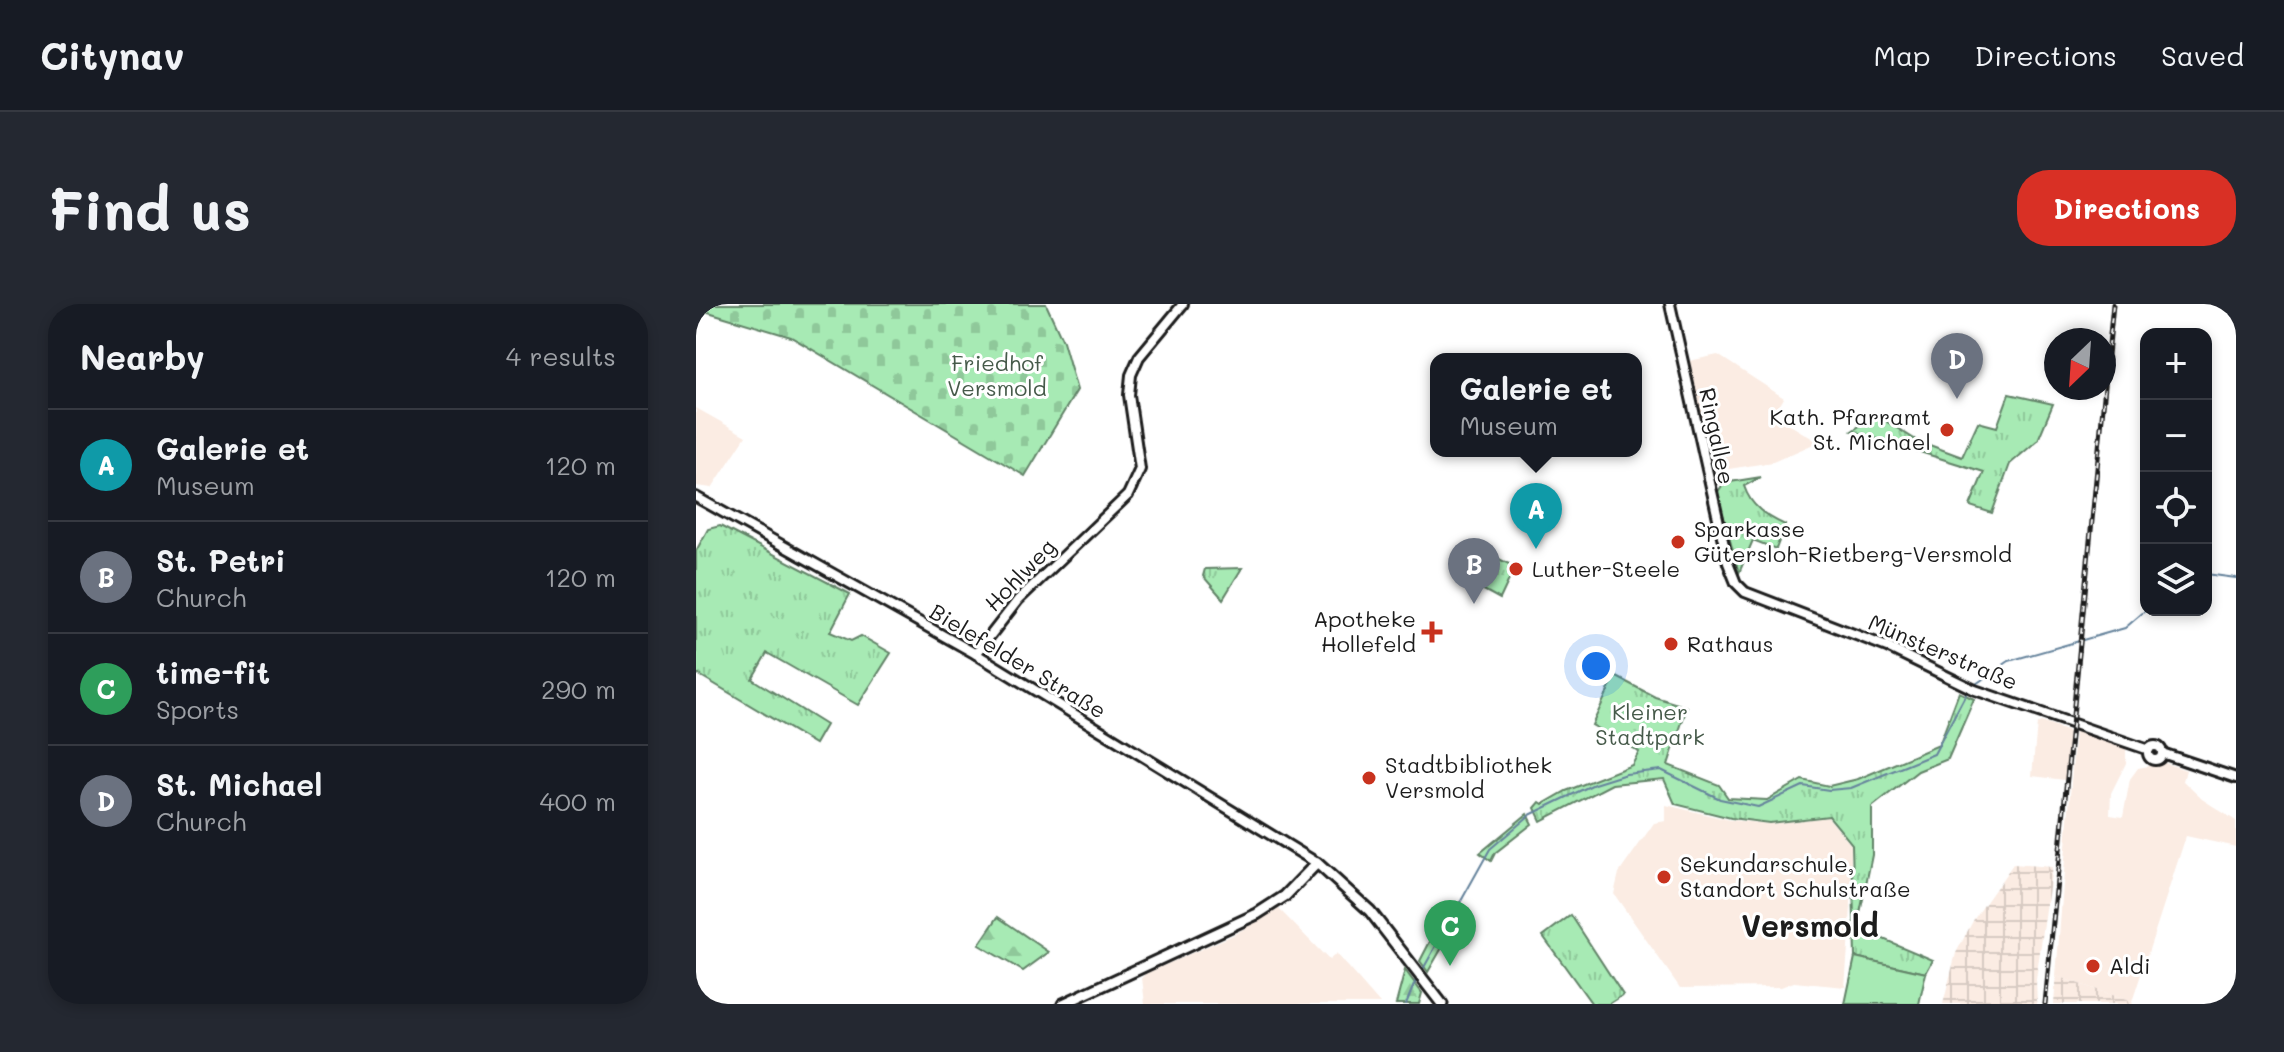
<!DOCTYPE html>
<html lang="en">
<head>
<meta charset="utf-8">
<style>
  body { margin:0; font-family:Mali,sans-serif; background:#242831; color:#f1f3f6 }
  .controls { position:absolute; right:24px; top:24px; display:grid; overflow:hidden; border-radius:16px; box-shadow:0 4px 12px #0003 }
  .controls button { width:72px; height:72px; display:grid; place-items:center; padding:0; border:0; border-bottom:2px solid #363941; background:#171b24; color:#f1f3f6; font:40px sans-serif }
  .compass { position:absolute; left:1348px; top:24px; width:72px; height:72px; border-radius:50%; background:#171b24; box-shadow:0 4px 12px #0003; rotate:205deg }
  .you { position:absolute; left:900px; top:362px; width:28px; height:28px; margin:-20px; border:6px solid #fff; border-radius:50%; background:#1a73e8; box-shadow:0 0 0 12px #1a73e833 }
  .badge { display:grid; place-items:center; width:52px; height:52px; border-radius:50%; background:#d93025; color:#fff; font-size:26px; font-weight:700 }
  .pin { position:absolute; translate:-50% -66px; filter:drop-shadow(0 2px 4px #0008) }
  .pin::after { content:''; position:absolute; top:42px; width:28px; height:24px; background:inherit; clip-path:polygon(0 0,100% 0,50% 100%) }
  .popup { position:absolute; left:734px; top:49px; width:212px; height:104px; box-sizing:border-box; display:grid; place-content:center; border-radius:16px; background:#171b24; filter:drop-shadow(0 2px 6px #0005); font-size:26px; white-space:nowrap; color:#9ea1a6 }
  .popup b { font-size:30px; color:#f1f3f6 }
  .popup::after { content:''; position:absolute; left:50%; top:100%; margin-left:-16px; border:16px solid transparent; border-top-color:#171b24 }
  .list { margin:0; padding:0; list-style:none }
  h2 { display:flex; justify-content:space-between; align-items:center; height:104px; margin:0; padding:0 32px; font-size:34px }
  h2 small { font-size:26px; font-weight:400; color:#9ea1a6 }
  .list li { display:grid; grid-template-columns:52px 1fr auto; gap:24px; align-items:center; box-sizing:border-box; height:112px; padding:0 32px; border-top:2px solid #363941 }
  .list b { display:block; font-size:30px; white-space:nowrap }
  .list p { margin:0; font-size:26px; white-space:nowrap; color:#9ea1a6 }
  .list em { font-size:26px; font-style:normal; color:#9ea1a6 }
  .icon { flex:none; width:44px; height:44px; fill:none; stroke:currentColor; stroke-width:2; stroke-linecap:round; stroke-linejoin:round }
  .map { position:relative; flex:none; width:1540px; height:700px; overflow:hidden; border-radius:32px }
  header { display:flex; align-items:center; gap:48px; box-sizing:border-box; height:112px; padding:0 40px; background:#171b24; border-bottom:2px solid #363941 }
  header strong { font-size:38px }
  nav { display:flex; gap:44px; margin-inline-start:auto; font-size:28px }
  .intro { display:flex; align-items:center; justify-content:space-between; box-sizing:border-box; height:192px; padding:0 48px }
  h1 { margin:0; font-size:56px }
  .button { padding:20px 36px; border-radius:32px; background:#d93025; color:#fff; font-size:28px; font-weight:700 }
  main { display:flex; gap:48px; padding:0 48px }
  aside { flex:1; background:#171b24; border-radius:32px; box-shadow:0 4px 12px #0003 }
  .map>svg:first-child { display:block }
  .built { fill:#fbece3 }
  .industrial { fill:url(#industrial-grid) }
  .grass { fill:url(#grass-tufts); stroke:#628368; stroke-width:2 }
  .forest { fill:url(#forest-firs); stroke:#628368; stroke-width:2 }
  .cemetery { fill:url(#cemetery-stones); stroke:#628368; stroke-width:2 }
  .garden { fill:#a7eab4; stroke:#628368; stroke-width:2 }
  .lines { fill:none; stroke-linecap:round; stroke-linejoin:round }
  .stream { stroke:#65839c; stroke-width:2 }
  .secondary-casing { stroke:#1c1c1c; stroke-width:14 }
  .primary-casing { stroke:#1c1c1c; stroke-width:15 }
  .secondary { stroke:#fff; stroke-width:8 }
  .primary { stroke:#fff; stroke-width:9 }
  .rail-casing { stroke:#1c1c1c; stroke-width:5 }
  .rail { stroke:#fff; stroke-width:2; stroke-dasharray:6; stroke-linecap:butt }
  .poi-dot { fill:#c8321e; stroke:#fff; stroke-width:3 }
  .labels { text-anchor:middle; stroke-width:6; stroke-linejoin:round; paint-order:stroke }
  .park-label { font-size:22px; fill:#465a4a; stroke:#fff }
  .poi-label { font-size:22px; fill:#1c1c1c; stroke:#fff; text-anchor:start }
  .street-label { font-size:22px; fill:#1c1c1c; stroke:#fff }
  .district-label { font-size:30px; font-weight:bold; fill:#1c1c1c; stroke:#fff }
</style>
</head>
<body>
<header>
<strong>Citynav</strong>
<nav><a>Map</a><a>Directions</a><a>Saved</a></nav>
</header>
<div class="intro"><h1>Find us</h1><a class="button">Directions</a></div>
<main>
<aside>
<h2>Nearby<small>4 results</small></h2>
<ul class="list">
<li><span class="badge" style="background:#0f9aa8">A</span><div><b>Galerie et</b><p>Museum</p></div><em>120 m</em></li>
<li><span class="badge" style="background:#6b7280">B</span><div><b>St. Petri</b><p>Church</p></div><em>120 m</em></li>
<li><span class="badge" style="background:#2e9e5b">C</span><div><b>time-fit</b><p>Sports</p></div><em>290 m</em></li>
<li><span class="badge" style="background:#6b7280">D</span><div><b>St. Michael</b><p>Church</p></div><em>400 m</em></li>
</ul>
</aside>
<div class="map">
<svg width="1540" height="700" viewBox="0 0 1540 700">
  <defs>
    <pattern id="industrial-grid" width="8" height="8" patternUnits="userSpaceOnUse" patternTransform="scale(2)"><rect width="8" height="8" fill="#fbece3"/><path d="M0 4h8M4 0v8" fill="none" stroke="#d7cac2"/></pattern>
    <pattern id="grass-tufts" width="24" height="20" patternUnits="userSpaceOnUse" patternTransform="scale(2)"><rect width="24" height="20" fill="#a7eab4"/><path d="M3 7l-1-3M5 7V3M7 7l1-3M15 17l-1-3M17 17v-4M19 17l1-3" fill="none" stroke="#8fc89a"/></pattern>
    <pattern id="forest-firs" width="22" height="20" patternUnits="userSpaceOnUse" patternTransform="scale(2)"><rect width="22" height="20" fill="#a7eab4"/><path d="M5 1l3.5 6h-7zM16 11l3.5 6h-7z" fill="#8fc89a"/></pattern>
    <pattern id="cemetery-stones" width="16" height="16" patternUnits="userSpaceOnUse" patternTransform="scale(2)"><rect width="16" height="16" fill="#a7eab4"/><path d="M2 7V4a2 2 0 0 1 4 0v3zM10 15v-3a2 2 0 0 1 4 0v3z" fill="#8fc89a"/></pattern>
  </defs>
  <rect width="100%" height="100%" fill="#fff"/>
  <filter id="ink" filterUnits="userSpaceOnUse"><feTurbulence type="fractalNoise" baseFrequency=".0125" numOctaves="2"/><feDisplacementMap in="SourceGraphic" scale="16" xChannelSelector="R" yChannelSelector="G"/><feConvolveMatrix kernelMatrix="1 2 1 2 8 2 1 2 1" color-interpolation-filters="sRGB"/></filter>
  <g filter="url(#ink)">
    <g class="built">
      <path d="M1022 51 1088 94 1078 111 1122 138 1077 158 1020 167 1005 119 993 57Z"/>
      <path d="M0 104 50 132 16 184 0 182Z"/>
      <path d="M1345 418 1373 428 1369 476 1336 472 1341 420Z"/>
      <path d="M1379 427 1430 445V459L1415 489 1414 511 1427 513 1434 475 1442 464 1469 459 1490 466 1487 477 1506 495 1540 517V543L1490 532 1436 698 1360 672Z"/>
      <path d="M970 501 1034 516 1074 520 1132 513 1155 541V604L1149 683 1098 678 1085 683 984 684 918 590 923 569 958 519 970 517Z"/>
      <path d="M583 605 633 656 640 650 684 700H449L446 674 449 670 537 631Z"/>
    </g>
    <g class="industrial">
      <path d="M1317 560 1356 563 1340 676 1341 700H1247L1260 649 1278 615Z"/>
      <path d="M1360 672 1436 698 1437 700H1358Z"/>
    </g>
    <g class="grass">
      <path d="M1313 90 1357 100 1342 136 1314 160 1296 209 1274 202 1288 168 1156 127 1180 111 1220 136 1266 153 1282 118 1301 123Z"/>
      <path d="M1065 173 1048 182C1055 203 1070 212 1089 221L1080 245 1057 236 1043 269 1021 189 1028 179Z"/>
      <path d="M24 222 154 290 134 328 155 337 165 332 195 349 162 401 71 349 56 375 130 421 119 440 0 369V247L12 225Z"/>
      <path d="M781 244 819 263 804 295 764 273Z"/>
      <path d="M546 264 527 295 507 272 509 265Z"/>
      <path d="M919 372 959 393 991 403 972 461 1023 481 1032 494 1071 496 1106 476 1133 482 1162 475 1243 441 1263 388 1278 395 1252 455 1222 467 1176 503V551L1161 624 1237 656 1230 669 1159 653 1156 540 1133 512 1073 519 1035 514 979 500 968 475 916 480 845 517 839 504 844 498 847 500 870 487 936 461 943 448 896 421Z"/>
      <path d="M875 611 927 691 913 700H896L847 632Z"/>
    </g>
    <g class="forest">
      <path d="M831 510 836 520 799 549 795 557 784 549Z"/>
      <path d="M302 613 353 648 327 667 283 641Z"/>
      <path d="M739 628 751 635 732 668 724 657Z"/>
      <path d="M709 666 726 689 723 700H700Z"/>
    </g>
    <path class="cemetery" d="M0 0H350L367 37 381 86 329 172 95 33 9 7Z"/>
    <path class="garden" d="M1159 653 1230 669 1223 700H1149Z"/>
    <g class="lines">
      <g class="stream">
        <path d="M1510 270 1540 274"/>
        <path d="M1277 382 1313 357 1429 324 1450 306"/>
        <path d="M726 667 794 545 834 511 898 480 930 470 965 466 1024 495 1062 503 1107 482 1133 486 1155 484 1238 450 1272 386"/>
        <path d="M710 700 720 676"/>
      </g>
      <defs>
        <g id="secondary">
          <path d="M974 0 1032 259 1040 279 1049 288 1191 343 1279 386 1453 446"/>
          <path d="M0 193 280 350 621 559"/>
          <path d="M280 350 322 296 432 191 444 165 433 91 435 71 443 53 487 0"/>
          <circle cx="1459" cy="449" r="7"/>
          <path d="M1466 449 1540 474"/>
        </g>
        <path id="primary" d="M367 700 561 610 589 592 621 559 674 607 746 700"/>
      </defs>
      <use href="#secondary" class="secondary-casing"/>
      <use href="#primary" class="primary-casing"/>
      <use href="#secondary" class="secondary"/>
      <use href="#primary" class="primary"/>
      <defs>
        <path id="rail" d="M1349 700 1417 0"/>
      </defs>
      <use href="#rail" class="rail-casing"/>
      <use href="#rail" class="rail"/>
    </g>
  </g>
  <g class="poi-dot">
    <circle cx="1251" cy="126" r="8"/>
    <circle cx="982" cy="238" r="8"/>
    <circle cx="820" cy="265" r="8"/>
    <path d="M732 316h8v8h8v8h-8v8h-8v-8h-8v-8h8z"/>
    <circle cx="975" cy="340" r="8"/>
    <circle cx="673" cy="474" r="8"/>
    <circle cx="968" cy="573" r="8"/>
    <circle cx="1397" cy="662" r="8"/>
  </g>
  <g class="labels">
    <g class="park-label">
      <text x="301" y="67">Friedhof<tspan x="301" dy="25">Versmold</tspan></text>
      <text x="954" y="416">Kleiner<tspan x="954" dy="25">Stadtpark</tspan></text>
    </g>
    <g class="poi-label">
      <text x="1235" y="121" text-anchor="end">Kath. Pfarramt<tspan x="1235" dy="25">St. Michael</tspan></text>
      <text x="998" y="233">Sparkasse<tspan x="998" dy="25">Gütersloh-Rietberg-Versmold</tspan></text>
      <text x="836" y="273">Luther-Steele</text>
      <text x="720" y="323" text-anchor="end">Apotheke<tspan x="720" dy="25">Hollefeld</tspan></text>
      <text x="991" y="348">Rathaus</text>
      <text x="689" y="469">Stadtbibliothek<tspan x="689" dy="25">Versmold</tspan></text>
      <text x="984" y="568">Sekundarschule,<tspan x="984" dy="25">Standort Schulstraße</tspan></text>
      <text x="1413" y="670">Aldi</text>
    </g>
    <g class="street-label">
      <text transform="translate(1021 132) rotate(78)" y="8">Ringallee</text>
      <text transform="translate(324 271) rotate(-46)" y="8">Hohlweg</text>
      <text transform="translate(1247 348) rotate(23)" y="8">Münsterstraße</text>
      <text transform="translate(322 357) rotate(31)" y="8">Bielefelder Straße</text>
    </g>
    <g class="district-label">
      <text x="1114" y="633">Versmold</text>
    </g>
  </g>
</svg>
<div class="controls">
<button>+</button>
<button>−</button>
<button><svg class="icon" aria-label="locate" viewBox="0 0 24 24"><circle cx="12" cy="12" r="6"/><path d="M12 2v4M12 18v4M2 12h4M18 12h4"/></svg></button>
<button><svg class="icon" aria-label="layers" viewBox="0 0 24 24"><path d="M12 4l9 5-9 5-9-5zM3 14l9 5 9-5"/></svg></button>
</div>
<svg class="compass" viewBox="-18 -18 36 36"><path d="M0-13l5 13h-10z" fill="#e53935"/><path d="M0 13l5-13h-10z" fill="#9ea1a6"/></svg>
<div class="you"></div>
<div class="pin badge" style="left:840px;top:245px;background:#0f9aa8">A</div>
<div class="popup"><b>Galerie et</b>Museum</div>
<div class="pin badge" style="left:778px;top:300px;background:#6b7280">B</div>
<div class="pin badge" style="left:754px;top:662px;background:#2e9e5b">C</div>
<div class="pin badge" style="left:1261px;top:95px;background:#6b7280">D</div>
</div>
</main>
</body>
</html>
